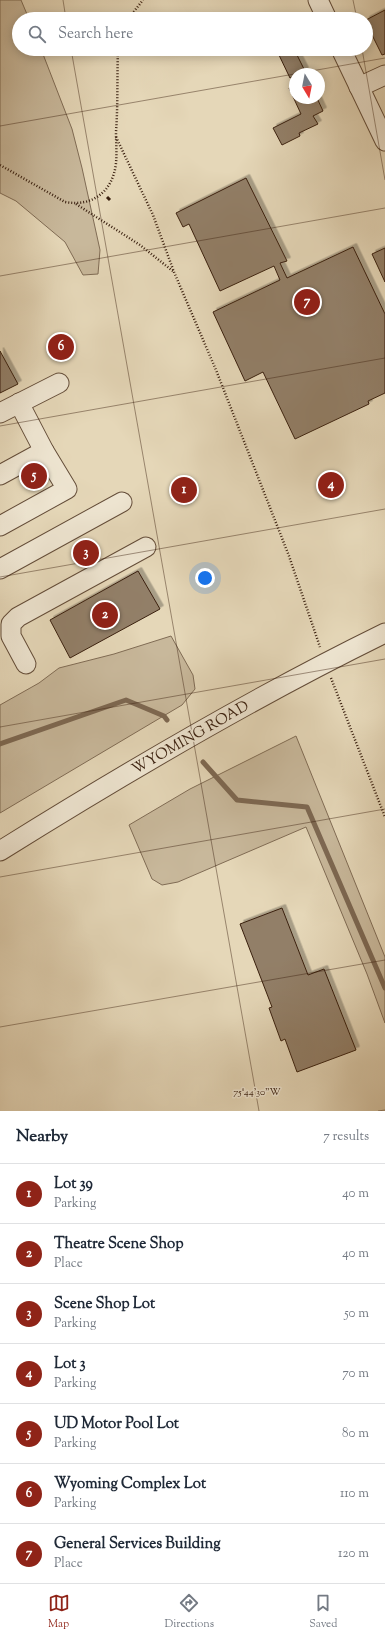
<!DOCTYPE html>
<html lang="en">
<head>
<meta charset="utf-8">
<style>
  body { margin:0; font-family:"Sorts Mill Goudy",serif; background:#f6f6f7; color:#1f2937 }
  .compass { position:absolute; left:289px; top:68px; width:36px; height:36px; border-radius:50%; background:#fff; box-shadow:0 2px 10px #0003; rotate:170deg }
  .you { position:absolute; left:205px; top:578px; width:14px; height:14px; margin:-10px; border:3px solid #fff; border-radius:50%; background:#1a73e8; box-shadow:0 0 0 6px #1a73e833 }
  .badge { display:grid; place-items:center; width:26px; height:26px; border-radius:50%; background:#8f2418; color:#fff; font-size:13px; font-weight:700 }
  .pin { position:absolute; translate:-50% -50%; border:2px solid #fff; box-shadow:0 1px 4px #0006 }
  .list { margin:0; padding:0; list-style:none }
  h2 { display:flex; justify-content:space-between; align-items:center; height:52px; margin:0; padding:0 16px; font-size:17px }
  h2 small { font-size:13px; font-weight:400; color:#747a83 }
  .list li { display:grid; grid-template-columns:26px 1fr auto; gap:12px; align-items:center; box-sizing:border-box; height:60px; padding:0 16px; border-top:1px solid #e0e1e3 }
  .list b { display:block; font-size:15px; white-space:nowrap }
  .list p { margin:0; font-size:13px; white-space:nowrap; color:#747a83 }
  .list em { font-size:13px; font-style:normal; color:#747a83 }
  .icon { flex:none; width:22px; height:22px; fill:none; stroke:currentColor; stroke-width:2; stroke-linecap:round; stroke-linejoin:round }
  .map { position:relative; flex:none; width:385px; height:1111px; overflow:hidden }
  .search { position:absolute; background:#fff; box-shadow:0 2px 10px #0003; left:12px; right:12px; top:12px; height:44px; display:flex; align-items:center; gap:10px; box-sizing:border-box; padding:0 14px; border-radius:22px; color:#747a83; font-size:15px }
  .sheet { height:472px; background:#fff }
  nav { display:flex; justify-content:space-around; align-items:center; box-sizing:border-box; height:56px; border-top:1px solid #e0e1e3; background:#fff; font-size:11px; color:#747a83 }
  nav a { display:grid; justify-items:center; gap:2px }
  nav .on { color:#8f2418 }
  .map>svg:first-child { display:block }
  .green { fill:#c8b89b; stroke:#806c55 }
  .lines { fill:none; stroke-linecap:round; stroke-linejoin:round }
  .stream { stroke:#7d6852; stroke-width:5 }
  .building { fill:#927f67; stroke:#391f0f; filter:url(#shadow) }
  .minor-casing { stroke:#644d39; stroke-width:21 }
  .path { stroke:#391f0f; stroke-width:2.5; stroke-dasharray:1 2; stroke-linecap:butt }
  .minor { stroke:#eee5d1; stroke-width:19 }
  .rail { stroke:#391f0f; stroke-width:3; stroke-dasharray:7 7; stroke-linecap:butt }
  .ticks { fill:none; stroke:#391f0f; stroke-width:1; stroke-opacity:0.45 }
  .labels { text-anchor:middle; stroke-width:3; stroke-linejoin:round; paint-order:stroke }
  .street-label { font-size:15px; fill:#391f0f; stroke:#eee5d1 }
  .ticks-label { font-size:10px; text-anchor:middle; fill:#391f0f; stroke:#eee5d1; stroke-width:3; stroke-linejoin:round; paint-order:stroke }
</style>
</head>
<body>
<div class="map">
<svg width="385" height="1111" viewBox="0 0 385 1111">
  <defs>
    <filter id="shadow"><feDropShadow dx="3.5" dy="-3.5" stdDeviation="0" flood-color="#0004"/></filter>
  </defs>
  <rect width="100%" height="100%" fill="#e5d7b8"/>
  <filter id="stains"><feTurbulence type="fractalNoise" baseFrequency=".005" numOctaves="4"/><feColorMatrix values="0 0 0 0 .2 0 0 0 0 .09 0 0 0 0 .02 0 0 0 .5 -.17"/></filter>
  <radialGradient id="worn" r=".72"><stop offset=".6" stop-color="#630" stop-opacity="0"/><stop offset="1" stop-color="#630" stop-opacity=".3"/></radialGradient>
  <g class="green">
    <path d="M0 0H21L29 19H19V49H41L72 129 82 168 100 250 98 274 83 275 65 242 16 201 0 193Z"/>
    <path d="M171 636 193 675 195 689 182 705 0 813V705L39 683 59 668 114 654Z"/>
    <path d="M296 736 385 957V1023L367 974 306 827 178 882 162 885 152 879 129 825 190 789Z"/>
  </g>
  <g class="lines">
    <g class="stream">
      <path d="M0 744 126 700 164 716 167 720"/>
      <path d="M203 762 237 800 307 807 385 988"/>
    </g>
  </g>
  <g class="building">
    <path d="M385 10V54L382 55 366 23V20Z"/>
    <path d="M287 49H294L305 71 295 74V76L290 78 278 53Z"/>
    <path d="M295 85V98H317L323 111 313 116 318 124 299 133 300 136 282 145 273 128 301 114 289 88Z"/>
    <path d="M246 178 287 261 280 263 287 278 353 247 385 314V393L368 401 369 404 295 439 263 372 245 381 213 312 280 280 274 266 220 291 189 224 183 227 176 213Z"/>
    <path d="M385 248V282L372 254Z"/>
    <path d="M0 351 18 384 0 393Z"/>
    <path d="M138 571 160 609 70 658 50 620Z"/>
    <path d="M282 908 308 975 324 969 356 1050 297 1072 285 1039 281 1041 269 1008 272 1007 240 924Z"/>
  </g>
  <g class="lines">
    <defs>
      <g id="minor">
        <path d="M318 0 327 19"/>
        <path d="M341 49 385 141"/>
        <path d="M359 87 385 75"/>
        <path d="M0 413 59 383"/>
        <path d="M0 475 44 451"/>
        <path d="M0 526 67 489 44 451 19 403"/>
        <path d="M0 569 122 502"/>
        <path d="M26 664 11 636V624L18 617 146 547"/>
        <path d="M0 851C125 773 252 698 385 633"/>
      </g>
    </defs>
    <use href="#minor" class="minor-casing"/>
    <g class="path">
      <path d="M128 19 143 0"/>
      <path d="M116 137 153 215 174 272 216 370 289 556 320 647"/>
      <path d="M0 165 65 202C92 207 113 192 116 163 117 153 116 143 116 132 118 105 117 77 118 49"/>
      <path d="M76 204 140 245 174 272"/>
      <path d="M331 678 385 817"/>
    </g>
    <use href="#minor" class="minor"/>
    <path class="rail" d="M107 197 110 200"/>
  </g>
  <path class="ticks" d="M63 0 66 19M353 0 357 19M71 49 259 1111M362 49 385 180M0 126 385 58M0 276 385 208M0 426 385 358M0 577 385 509M0 727 385 659M0 877 385 809M0 1027 385 960M378 1111 385 1110"/>
  <g class="labels">
    <g class="street-label">
      <text transform="translate(190 737) rotate(-30)" y="5">WYOMING ROAD</text>
    </g>
  </g>
  <g class="ticks-label">
    <text x="257" y="1095">75°44'30"W</text>
  </g>
  <rect width="100%" height="100%" filter="url(#stains)"/>
  <rect width="100%" height="100%" fill="url(#worn)"/>
</svg>
<svg class="compass" viewBox="-18 -18 36 36"><path d="M0-13l5 13h-10z" fill="#e53935"/><path d="M0 13l5-13h-10z" fill="#747a83"/></svg>
<div class="you"></div>
<div class="pin badge" style="left:184px;top:490px">1</div>
<div class="pin badge" style="left:105px;top:615px">2</div>
<div class="pin badge" style="left:86px;top:553px">3</div>
<div class="pin badge" style="left:331px;top:485px">4</div>
<div class="pin badge" style="left:34px;top:476px">5</div>
<div class="pin badge" style="left:61px;top:347px">6</div>
<div class="pin badge" style="left:307px;top:302px">7</div>
<div class="search"><svg class="icon" aria-label="search" viewBox="0 0 24 24"><circle cx="10" cy="10" r="6"/><path d="M15 15l6 6"/></svg>Search here</div>
</div>
<section class="sheet">
<h2>Nearby<small>7 results</small></h2>
<ul class="list">
<li><span class="badge">1</span><div><b>Lot 39</b><p>Parking</p></div><em>40 m</em></li>
<li><span class="badge">2</span><div><b>Theatre Scene Shop</b><p>Place</p></div><em>40 m</em></li>
<li><span class="badge">3</span><div><b>Scene Shop Lot</b><p>Parking</p></div><em>50 m</em></li>
<li><span class="badge">4</span><div><b>Lot 3</b><p>Parking</p></div><em>70 m</em></li>
<li><span class="badge">5</span><div><b>UD Motor Pool Lot</b><p>Parking</p></div><em>80 m</em></li>
<li><span class="badge">6</span><div><b>Wyoming Complex Lot</b><p>Parking</p></div><em>110 m</em></li>
<li><span class="badge">7</span><div><b>General Services Building</b><p>Place</p></div><em>120 m</em></li>
</ul>
</section>
<nav>
<a class="on"><svg class="icon" aria-label="map" viewBox="0 0 24 24"><path d="M3 6l6-2 6 2 6-2v14l-6 2-6-2-6 2zM9 4v14M15 6v14"/></svg>Map</a>
<a><svg class="icon" aria-label="directions" viewBox="0 0 24 24"><path d="M12 3l9 9-9 9-9-9zM9 14v-3h6M13 9l2 2-2 2"/></svg>Directions</a>
<a><svg class="icon" aria-label="saved" viewBox="0 0 24 24"><path d="M7 4h10v16l-5-4-5 4z"/></svg>Saved</a>
</nav>
</body>
</html>
